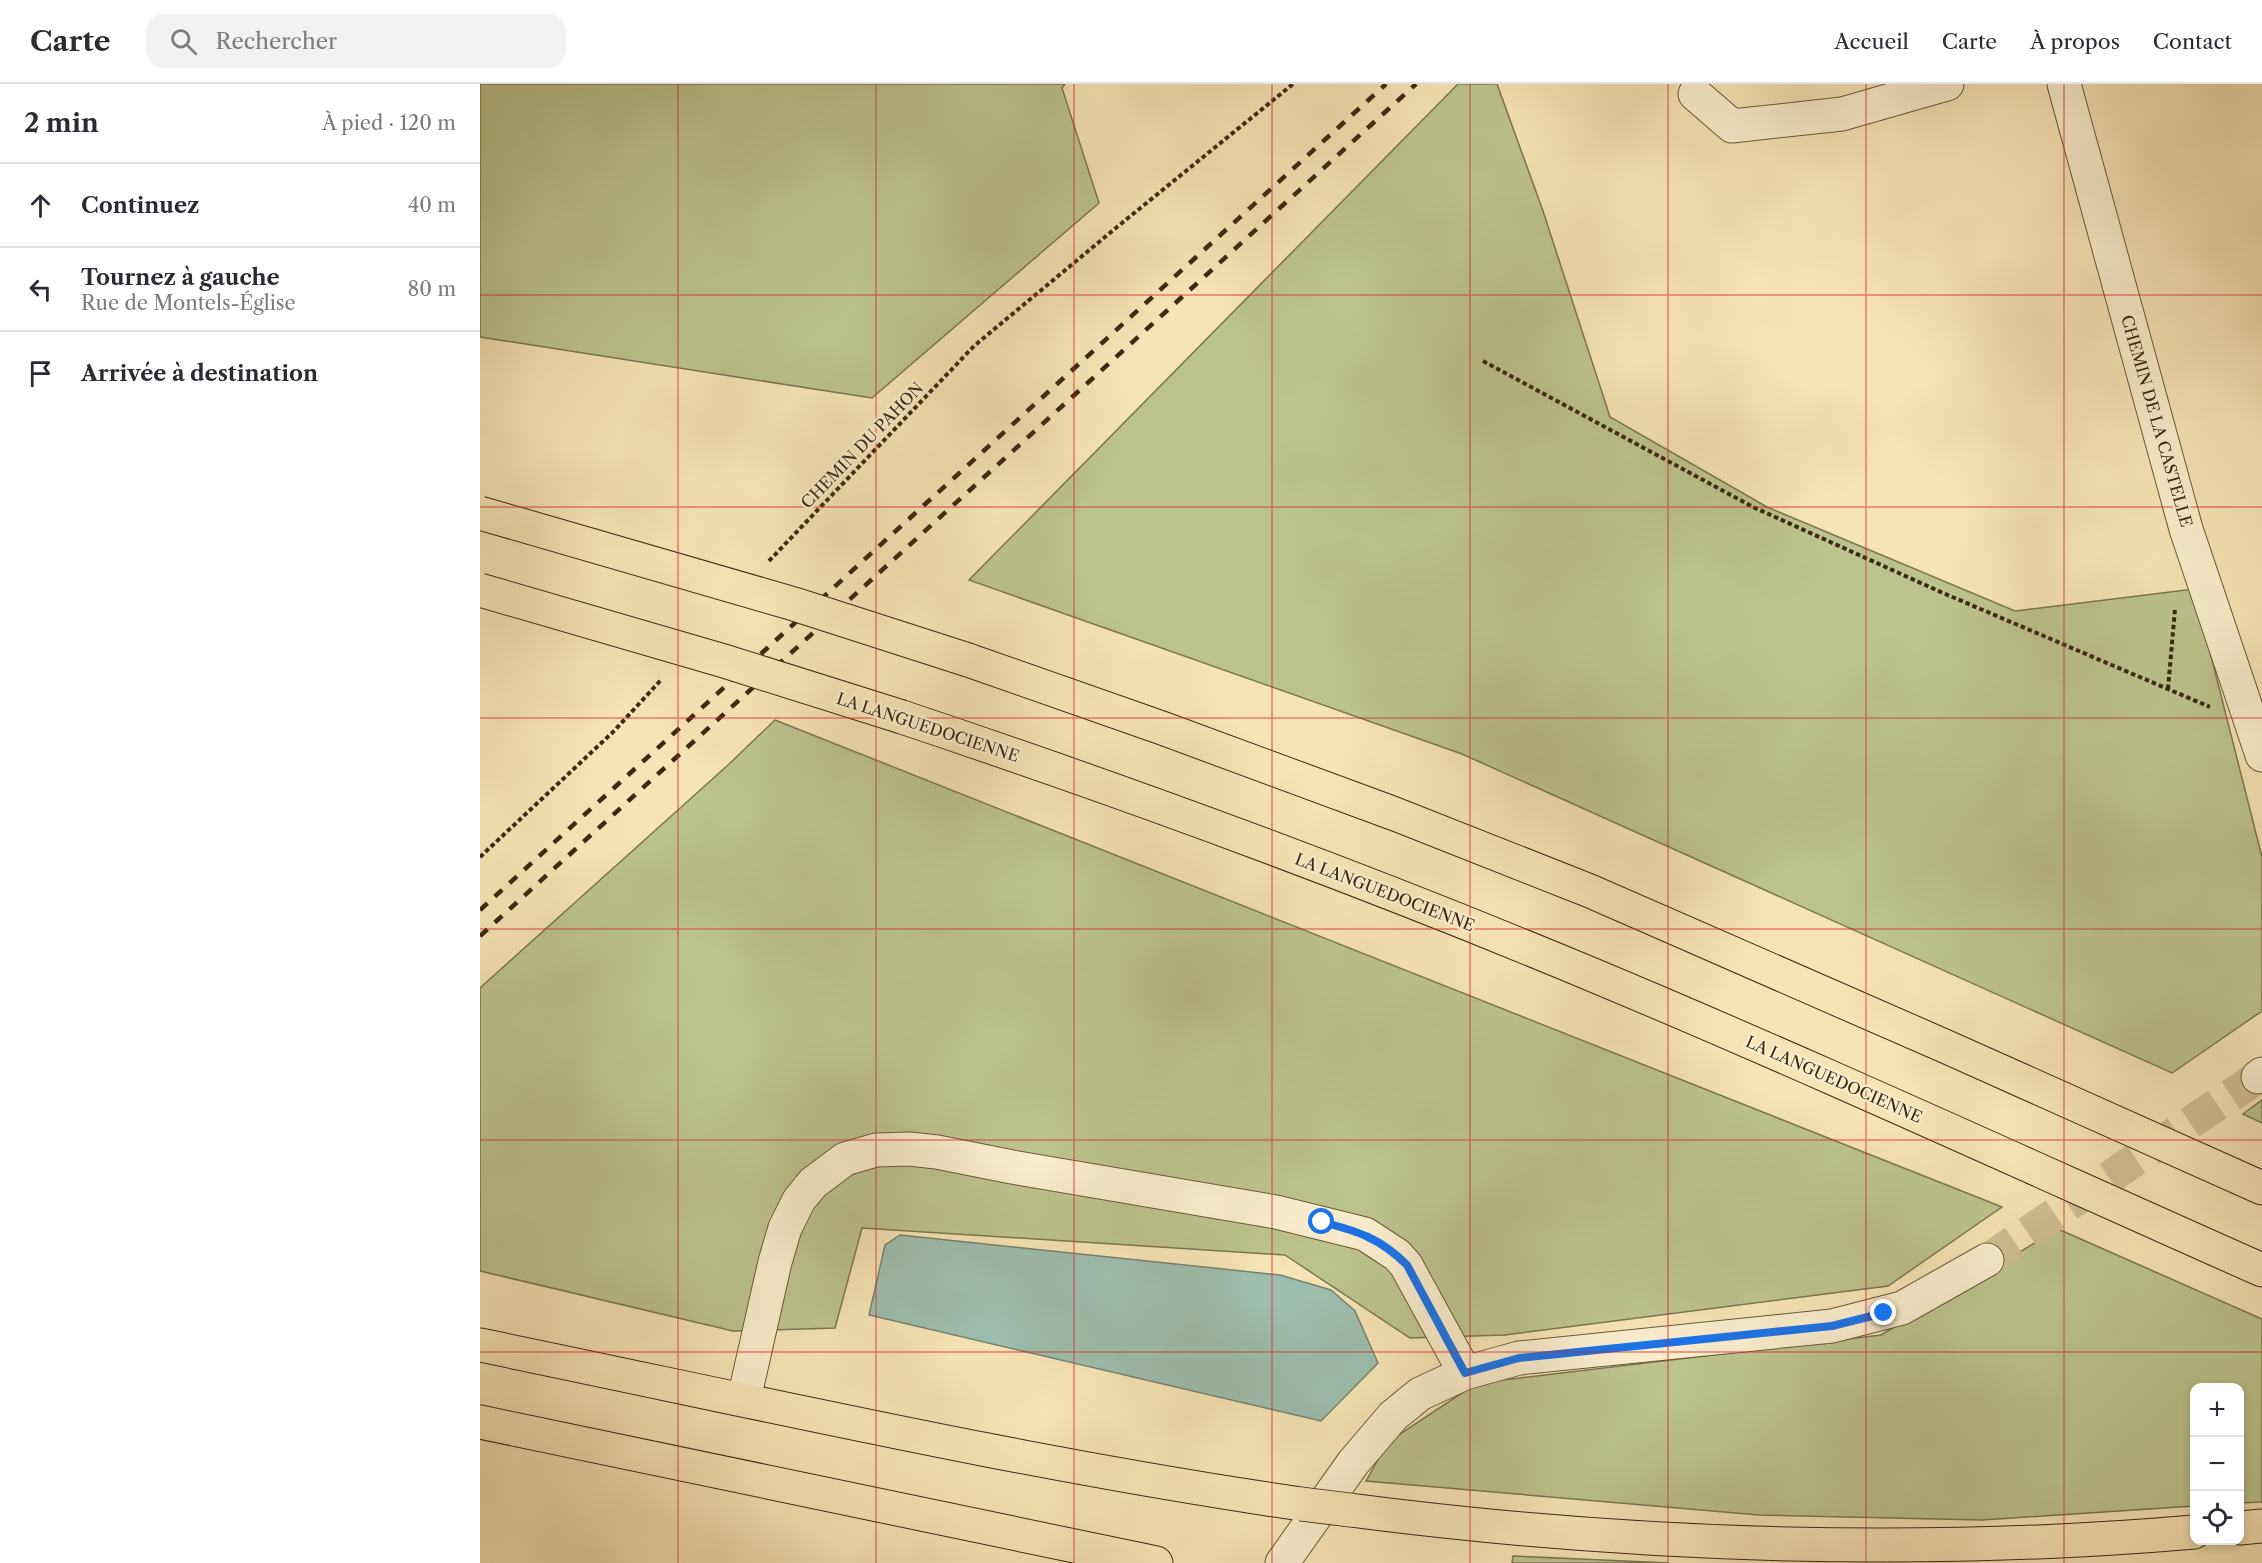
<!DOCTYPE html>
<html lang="fr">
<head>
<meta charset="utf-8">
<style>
  body { margin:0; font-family:"Libre Caslon Text",serif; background:#f2f2f3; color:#2b2b33 }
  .controls { position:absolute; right:18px; bottom:18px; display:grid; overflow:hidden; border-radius:12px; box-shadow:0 3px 9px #0003 }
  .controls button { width:54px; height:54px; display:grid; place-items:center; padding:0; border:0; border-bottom:2px solid #e1e1e2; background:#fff; color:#2b2b33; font:30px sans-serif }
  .stop { position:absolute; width:18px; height:18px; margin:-14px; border:4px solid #1a73e8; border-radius:50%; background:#fff }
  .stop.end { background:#1a73e8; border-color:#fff; box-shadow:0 2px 6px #0008 }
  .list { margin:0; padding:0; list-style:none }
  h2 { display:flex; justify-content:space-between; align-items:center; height:78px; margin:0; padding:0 24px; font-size:26px }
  h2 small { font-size:20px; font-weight:400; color:#7c7c81 }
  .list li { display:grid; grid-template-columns:39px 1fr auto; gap:18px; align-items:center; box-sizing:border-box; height:84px; padding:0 24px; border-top:2px solid #e1e1e2 }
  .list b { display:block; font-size:22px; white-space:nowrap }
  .list p { margin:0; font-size:20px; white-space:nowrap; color:#7c7c81 }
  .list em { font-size:20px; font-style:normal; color:#7c7c81 }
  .icon { flex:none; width:33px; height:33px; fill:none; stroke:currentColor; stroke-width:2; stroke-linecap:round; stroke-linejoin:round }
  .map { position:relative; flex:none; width:1782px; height:1479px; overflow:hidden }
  header { display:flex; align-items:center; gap:36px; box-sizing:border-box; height:84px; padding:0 30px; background:#fff; border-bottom:2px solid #e1e1e2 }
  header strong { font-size:28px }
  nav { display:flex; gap:33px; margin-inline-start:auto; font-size:21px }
  .search { width:420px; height:54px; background:#f2f2f3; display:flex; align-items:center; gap:15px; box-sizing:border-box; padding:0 21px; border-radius:18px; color:#7c7c81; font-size:22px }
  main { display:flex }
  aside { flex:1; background:#fff }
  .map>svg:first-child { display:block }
  .green { fill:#bcc48d; stroke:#7c7650; stroke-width:1.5 }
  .water { fill:#9dbeaf; stroke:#768271; stroke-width:1.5 }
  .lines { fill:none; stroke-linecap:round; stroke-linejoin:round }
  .minor-tunnel { stroke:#d1be94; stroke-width:33; stroke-dasharray:33 16; stroke-linecap:butt }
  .minor-casing { stroke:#6a573b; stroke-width:35 }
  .highway-casing { stroke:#3b2813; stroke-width:35 }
  .path { stroke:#3b2813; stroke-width:4; stroke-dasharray:4.5 3; stroke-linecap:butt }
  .minor { stroke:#faedce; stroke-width:33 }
  .highway { stroke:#f7e4b4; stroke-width:33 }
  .rail { stroke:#3b2813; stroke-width:4.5; stroke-dasharray:10 10; stroke-linecap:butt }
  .highway-bridge-casing { stroke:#3b2813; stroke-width:35; stroke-linecap:butt }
  .highway-bridge { stroke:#f7e4b4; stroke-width:33 }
  .route { stroke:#1a73e8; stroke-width:8 }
  .grid { fill:none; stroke:#d62828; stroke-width:1.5; stroke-opacity:0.55 }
  .labels { text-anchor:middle; stroke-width:4.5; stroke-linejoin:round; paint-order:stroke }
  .street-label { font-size:16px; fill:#3b2813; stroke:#faedce }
</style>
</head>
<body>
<header>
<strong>Carte</strong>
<div class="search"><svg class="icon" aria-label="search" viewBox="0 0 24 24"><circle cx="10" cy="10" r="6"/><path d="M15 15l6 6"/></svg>Rechercher</div>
<nav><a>Accueil</a><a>Carte</a><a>À propos</a><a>Contact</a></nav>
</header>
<main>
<aside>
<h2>2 min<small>À pied · 120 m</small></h2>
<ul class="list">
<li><svg class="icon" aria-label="ahead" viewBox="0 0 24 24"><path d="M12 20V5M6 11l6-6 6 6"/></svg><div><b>Continuez</b></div><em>40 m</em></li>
<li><svg class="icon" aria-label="left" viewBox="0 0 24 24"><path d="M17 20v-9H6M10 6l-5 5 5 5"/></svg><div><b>Tournez à gauche</b><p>Rue de Montels-Église</p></div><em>80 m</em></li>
<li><svg class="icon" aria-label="arrive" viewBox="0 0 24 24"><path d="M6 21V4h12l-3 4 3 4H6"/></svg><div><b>Arrivée à destination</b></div></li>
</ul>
</aside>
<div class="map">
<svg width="1782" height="1479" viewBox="0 0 1782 1479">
  <rect width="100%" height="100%" fill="#f7e4b4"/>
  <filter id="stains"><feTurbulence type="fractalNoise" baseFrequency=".00333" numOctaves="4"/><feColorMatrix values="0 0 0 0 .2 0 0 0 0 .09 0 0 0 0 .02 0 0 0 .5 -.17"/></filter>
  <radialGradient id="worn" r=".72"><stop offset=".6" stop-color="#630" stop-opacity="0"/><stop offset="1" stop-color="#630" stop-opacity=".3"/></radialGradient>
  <g class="green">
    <path d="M0 0H585L582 4 619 119 392 314 0 253Z"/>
    <path d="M978 0H1017L1063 127 1130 333 1287 423 1535 527 1714 505 1782 773V927L1692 989 982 670 489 496Z"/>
    <path d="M295 636 1522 1123 1408 1202 1025 1251 930 1254 805 1171 382 1144 355 1244 253 1247 0 1187V904L248 681Z"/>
    <path d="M1782 1016V1039L1763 1030Z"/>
    <path d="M1578 1145 1782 1235V1418L1760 1419V1304H1714V1422L1502 1436 1279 1431 886 1397 908 1358 997 1299 1401 1251Z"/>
    <path d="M1033 1472 1189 1479H1032Z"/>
  </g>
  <path class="water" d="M420 1151 800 1191 851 1206 875 1227 898 1279 841 1337 389 1231 405 1161Z"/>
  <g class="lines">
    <path class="minor-tunnel" d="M1507 1176 1778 993"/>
    <defs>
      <g id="minor">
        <path d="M1584 0 1706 445 1782 671"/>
        <path d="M1215 10 1252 42 1362 30 1467 0"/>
        <path d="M1778 993 1782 990"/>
        <path d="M264 1315 295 1178 305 1144 319 1116 333 1099 365 1075 396 1066 429 1065 457 1068 532 1083 796 1128 885 1150 917 1171 926 1181 985 1289"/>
        <path d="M802 1479 873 1379 913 1332 940 1310 985 1289 1039 1274 1352 1242 1422 1224 1507 1176"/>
      </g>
      <g id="highway">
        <path d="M488 576 682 644 915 730 1110 807 1469 964 1782 1104"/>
        <path d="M422 633C655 711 886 796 1113 891 1338 985 1559 1087 1782 1186"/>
        <path d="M0 1261C273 1317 545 1380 821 1420"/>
        <path d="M0 1338 676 1479"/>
        <path d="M870 1426C1146 1462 1437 1472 1714 1448"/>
        <path d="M1760 1444 1782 1442"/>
      </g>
    </defs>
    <use href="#minor" class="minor-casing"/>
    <use href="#highway" class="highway-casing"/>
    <g class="path">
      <path d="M1003 277 1273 423 1463 509 1730 623"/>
      <path d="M289 477 494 262 637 143 813 0"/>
      <path d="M1688 605 1695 525"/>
      <path d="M0 773 133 648 181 596"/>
    </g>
    <use href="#minor" class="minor"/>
    <use href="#highway" class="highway"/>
    <g class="rail">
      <path d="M0 826 906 0"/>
      <path d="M0 852 936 0"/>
    </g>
    <defs>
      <g id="highway-bridge">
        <path d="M0 429 314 520 488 576"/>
        <path d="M0 506 244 577 422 633"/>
        <path d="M821 1420 870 1426"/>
      </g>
    </defs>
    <use href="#highway-bridge" class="highway-bridge-casing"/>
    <use href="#highway-bridge" class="highway-bridge"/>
  </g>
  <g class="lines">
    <path class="route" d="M842 1138C877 1147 900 1154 927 1181L985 1289 1039 1274 1352 1242 1404 1229"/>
  </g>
  <path class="grid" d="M198 0V1479M396 0V1479M594 0V1479M792 0V1479M990 0V1479M1188 0V1479M1386 0V1479M1584 0V1479M0 211H1782M0 423H1782M0 634H1782M0 845H1782M0 1056H1782M0 1268H1782"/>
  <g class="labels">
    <g class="street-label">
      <text transform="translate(1677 337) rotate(74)" y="6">CHEMIN DE LA CASTELLE</text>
      <text transform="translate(382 361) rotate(-46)" y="6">CHEMIN DU PAHON</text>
      <text transform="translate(448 643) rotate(18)" y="6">LA LANGUEDOCIENNE</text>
      <text transform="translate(905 808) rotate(21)" y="6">LA LANGUEDOCIENNE</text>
      <text transform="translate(1354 995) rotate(24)" y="6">LA LANGUEDOCIENNE</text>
    </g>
  </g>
  <rect width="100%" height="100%" filter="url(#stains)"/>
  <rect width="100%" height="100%" fill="url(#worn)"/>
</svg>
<div class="controls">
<button>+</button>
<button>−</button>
<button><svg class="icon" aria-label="locate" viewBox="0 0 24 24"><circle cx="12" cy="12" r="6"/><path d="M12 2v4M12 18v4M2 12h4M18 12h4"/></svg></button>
</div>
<div class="stop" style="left:842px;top:1138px"></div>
<div class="stop end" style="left:1404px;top:1229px"></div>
</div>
</main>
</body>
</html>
